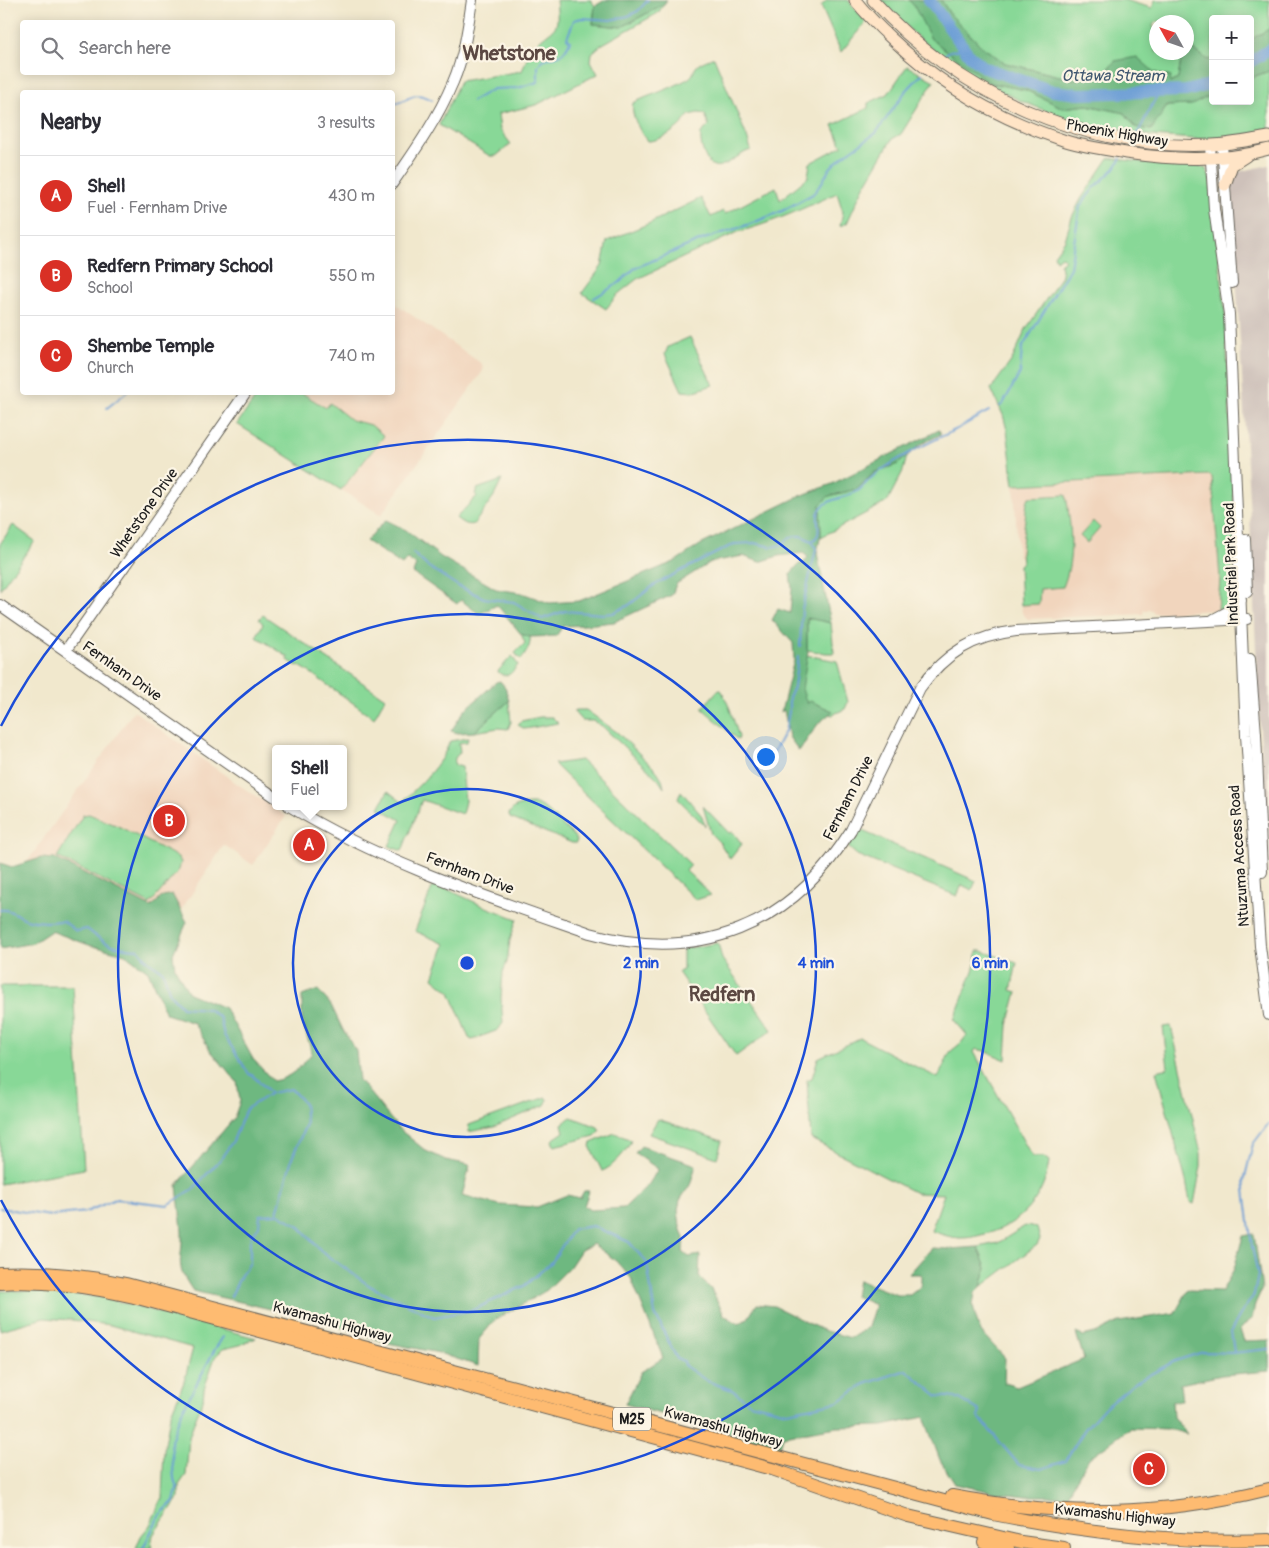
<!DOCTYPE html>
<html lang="en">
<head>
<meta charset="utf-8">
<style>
  body { margin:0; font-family:Pangolin,sans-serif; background:#f7f7f7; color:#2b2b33 }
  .controls { position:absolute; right:15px; top:15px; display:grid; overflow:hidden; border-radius:5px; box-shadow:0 2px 12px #0003 }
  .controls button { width:45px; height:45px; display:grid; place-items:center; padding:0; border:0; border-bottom:1px solid #e1e1e2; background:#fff; color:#2b2b33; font:25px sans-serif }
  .compass { position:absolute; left:1149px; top:15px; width:45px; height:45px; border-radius:50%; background:#fff; box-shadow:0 2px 12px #0003; rotate:310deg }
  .you { position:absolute; left:765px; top:756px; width:18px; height:18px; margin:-12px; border:4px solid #fff; border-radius:50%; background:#1a73e8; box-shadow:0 0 0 8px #1a73e833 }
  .badge { display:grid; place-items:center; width:32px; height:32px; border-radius:50%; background:#d93025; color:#fff; font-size:16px; font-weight:700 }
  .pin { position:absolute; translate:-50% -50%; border:2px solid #fff; box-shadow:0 1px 5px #0006 }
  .popup { position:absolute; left:272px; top:745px; width:75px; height:65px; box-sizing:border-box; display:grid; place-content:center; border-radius:5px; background:#fff; filter:drop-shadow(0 1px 4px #0005); font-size:16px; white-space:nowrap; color:#7c7c81 }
  .popup b { font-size:19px; color:#2b2b33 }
  .popup::after { content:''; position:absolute; left:50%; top:100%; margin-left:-10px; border:10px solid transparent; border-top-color:#fff }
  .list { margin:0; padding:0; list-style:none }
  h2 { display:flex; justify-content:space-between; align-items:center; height:65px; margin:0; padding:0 20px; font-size:21px }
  h2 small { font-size:16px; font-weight:400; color:#7c7c81 }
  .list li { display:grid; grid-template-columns:32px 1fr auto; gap:15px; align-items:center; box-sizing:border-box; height:80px; padding:0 20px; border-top:1px solid #e1e1e2 }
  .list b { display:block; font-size:19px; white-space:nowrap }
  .list p { margin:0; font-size:16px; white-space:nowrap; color:#7c7c81 }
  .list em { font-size:16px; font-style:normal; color:#7c7c81 }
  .icon { flex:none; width:28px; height:28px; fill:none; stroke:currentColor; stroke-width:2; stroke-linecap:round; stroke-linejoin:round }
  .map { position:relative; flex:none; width:1269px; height:1548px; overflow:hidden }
  .search { position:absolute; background:#fff; box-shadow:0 2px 12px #0003; left:20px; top:20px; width:375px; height:55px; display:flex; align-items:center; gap:12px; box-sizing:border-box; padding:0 18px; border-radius:5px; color:#7c7c81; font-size:19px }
  .panel { position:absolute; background:#fff; box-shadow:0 2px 12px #0003; left:20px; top:90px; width:375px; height:305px; border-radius:5px }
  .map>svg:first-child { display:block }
  .built { fill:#f1d5bd }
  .industrial { fill:#cec1ba }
  .green { fill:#88d897; stroke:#527a5a }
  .forest { fill:#6eb880; stroke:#456a4e }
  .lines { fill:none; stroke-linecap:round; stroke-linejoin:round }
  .stream { stroke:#6a9dd5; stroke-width:2 }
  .river { stroke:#6a9dd5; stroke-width:12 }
  .tertiary-casing { stroke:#67635a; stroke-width:12 }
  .secondary-casing { stroke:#67635a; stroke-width:13 }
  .primary-casing { stroke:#67635a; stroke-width:14 }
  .tertiary { stroke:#fff; stroke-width:10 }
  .secondary { stroke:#ffe4c6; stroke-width:11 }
  .primary { stroke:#febb71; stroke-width:12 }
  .ring { fill:none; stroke:#1d4ed8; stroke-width:2.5 }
  .labels { text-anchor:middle; stroke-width:4.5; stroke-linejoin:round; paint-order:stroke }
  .shield { fill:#fcf5e5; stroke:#5f5d58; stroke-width:1 }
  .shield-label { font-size:14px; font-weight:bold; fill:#1c1c1c }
  .street-label { font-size:15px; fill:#1c1c1c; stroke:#fcf5e5 }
  .water-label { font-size:16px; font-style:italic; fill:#3f566f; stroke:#fcf5e5 }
  .district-label { font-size:20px; font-weight:bold; fill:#5b4842; stroke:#fcf5e5 }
  .centre { fill:#1d4ed8; stroke:#fcf5e5; stroke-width:2.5 }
  .ring-label { font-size:15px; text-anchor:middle; font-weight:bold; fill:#1d4ed8; stroke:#fcf5e5; stroke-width:4.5; stroke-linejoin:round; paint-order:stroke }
</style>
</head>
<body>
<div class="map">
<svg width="1269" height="1548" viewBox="0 0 1269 1548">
  <rect width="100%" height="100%" fill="#fcf5e5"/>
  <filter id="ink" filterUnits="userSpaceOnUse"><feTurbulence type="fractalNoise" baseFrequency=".02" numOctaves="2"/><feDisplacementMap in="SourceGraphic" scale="10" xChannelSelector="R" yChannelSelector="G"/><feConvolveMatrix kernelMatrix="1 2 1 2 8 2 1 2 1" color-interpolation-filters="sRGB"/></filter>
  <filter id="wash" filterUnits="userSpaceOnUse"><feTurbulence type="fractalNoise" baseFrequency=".0096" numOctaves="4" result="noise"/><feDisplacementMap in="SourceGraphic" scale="20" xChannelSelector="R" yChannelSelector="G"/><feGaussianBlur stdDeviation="1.12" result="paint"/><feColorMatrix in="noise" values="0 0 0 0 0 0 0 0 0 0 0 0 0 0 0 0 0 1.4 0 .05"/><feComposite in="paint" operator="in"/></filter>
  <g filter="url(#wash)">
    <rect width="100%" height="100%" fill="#f1e8cd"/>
    <g class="built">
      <path d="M393 302 482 364 483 371 381 515 238 424 259 393 392 392Z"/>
      <path d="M1209 475 1212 477 1220 578 1218 610 1154 613 1152 610H1144L1143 614 1028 619 1022 613 1019 565 1022 563V558L1018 555 1014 485Z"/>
      <path d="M134 711 239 785 286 816 253 865 224 845 167 931 27 862Z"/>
    </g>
    <path class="industrial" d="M1269 165V885L1258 693 1250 516 1231 185 1233 178 1238 172Z"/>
    <g class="green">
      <path d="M556 0H591L595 6 593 24 622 27 664 4 658 13 601 45 592 53 591 61 598 74 536 105 498 114 500 130 511 144 496 156H490L439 125 460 81 522 71C525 64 528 52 534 46 555 24 560 35 556 0Z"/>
      <path d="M827 0H848L866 22 841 52 821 6Z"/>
      <path d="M881 0H909L990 83 1026 90 1063 108 1087 105 1125 113 1135 127 1151 130 1167 106 1190 105 1213 94V101H1250V78L1269 71V131L1208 140 1153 136 1100 128 1059 116 1021 101 982 82 949 62 914 34Z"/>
      <path d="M941 0H1124L1152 8 1155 0H1269V29L1250 40V19H1213V58L1208 60C1189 46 1187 47 1186 22H1180L1179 20 1156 22 1153 25 1156 35V52L1173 53 1181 60 1178 79 1169 84 1170 77 1115 61 1102 77 1072 79 1005 63 981 46 950 14Z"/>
      <path d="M714 57 747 137 751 150C735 154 716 181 705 156 702 149 700 142 701 133L709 126 705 114 698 113 689 115C680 128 663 141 647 141 640 132 630 114 633 103 649 95 668 90 684 81 695 75 691 75 696 67 700 62 708 60 714 57Z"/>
      <path d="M907 66 934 81 901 134 892 139 863 188 847 223 840 226 843 212 837 193C805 208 772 223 738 232L637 279 618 294 606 309 582 293 602 266 607 241 650 223 701 198 711 217 723 211 725 214 776 187 780 200 808 177 810 163 842 146 833 125 868 108V103L888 94Z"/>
      <path d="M1109 158 1172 166H1199L1206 169 1210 177 1225 310 1236 544C1233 554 1231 562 1232 572 1233 591 1244 605 1218 610L1220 578 1212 477 1209 475 1014 485 1007 430 1003 415 991 389 1012 360 1026 329 1062 276 1060 264 1065 260 1061 256 1056 260 1054 255 1065 240 1072 217 1081 199Z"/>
      <path d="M690 337 713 385 692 392 682 391 665 354 668 347Z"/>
      <path d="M259 393H302L326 408 330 403 351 420 371 425 384 436 341 490 237 424Z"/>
      <path d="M907 456 903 471 887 502 821 537 820 505 829 496 857 489 875 472 898 464Z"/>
      <path d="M502 480 494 496 474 524C466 526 462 523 456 518L477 496 475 494 477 489Z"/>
      <path d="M1066 495C1071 526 1075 558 1063 587L1040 589 1039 604 1021 605 1019 565 1022 562 1021 553 1027 502 1029 497Z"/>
      <path d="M1093 521 1100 528 1087 543 1080 536Z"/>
      <path d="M13 525 35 541 0 589V544Z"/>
      <path d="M263 615 385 698 374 718 308 671 298 665 297 666 288 660V657L262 640 257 638 256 637 263 624 259 619Z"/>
      <path d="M807 617 831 623 834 653H826L807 650Z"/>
      <path d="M521 634 530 637C531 646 526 653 521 660L515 653 525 643Z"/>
      <path d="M806 655 837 661 848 702 845 709 832 715 808 705 801 692Z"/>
      <path d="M512 656 518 665C512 672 508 680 498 672L499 670Z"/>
      <path d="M719 689 722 691 730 709 739 737 738 740 702 708Z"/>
      <path d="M509 701 511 722 508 729 498 728 474 732Z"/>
      <path d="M577 710H586L618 733 657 771 662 779 664 788 658 779 602 726 593 721H582L573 711Z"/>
      <path d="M540 717H552L558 723 525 729 518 725 521 721Z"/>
      <path d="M468 738 467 742 459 743 460 752 455 758 454 765 462 767 465 801 462 814 422 800 402 851 389 846 401 820 379 808 388 791 402 802C420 784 441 766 450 741Z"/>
      <path d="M581 760 691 865 686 871 711 895 696 900 554 764Z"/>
      <path d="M681 791 702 816 705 826 678 799Z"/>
      <path d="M536 804 543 807 574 836 577 841 576 843H572L510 818 509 814C514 804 526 804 536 804Z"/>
      <path d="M703 806 729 833 733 832 742 844 730 859 720 843 711 834Z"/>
      <path d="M89 814 118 826 178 857 181 862 179 870 150 904 57 857 83 815Z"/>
      <path d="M858 829 976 881 972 890 962 885 957 896 857 855 848 847Z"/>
      <path d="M434 883 481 905 517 919 510 940 507 962 503 972 501 998 503 1023 498 1030 472 1040 469 1038 450 992 433 978 445 944 415 931Z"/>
      <path d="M718 943 722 959 772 1030 736 1056 678 972 683 970V949Z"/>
      <path d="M977 951H982L1017 963 1011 990 1017 992 1008 1025 1006 1060 985 1051 976 1049 974 1052 1030 1153 1033 1157H1044L1049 1161C1045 1198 1018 1228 981 1235 974 1237 968 1238 961 1238 951 1238 941 1234 931 1231L944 1194 916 1193 811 1139 807 1080 812 1078 818 1058 860 1038 938 1078 950 1052 961 1043 967 1035 954 1020 976 963Z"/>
      <path d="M0 986H73L84 1169 0 1184Z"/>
      <path d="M1171 1026 1201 1153V1166L1194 1204 1190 1202 1186 1181 1156 1071 1168 1068 1163 1027Z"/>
      <path d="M546 1097 548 1099 545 1105 494 1127 468 1132 469 1125Z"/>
      <path d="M571 1117 598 1127 600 1131 595 1136 554 1146 552 1140 564 1132 562 1124Z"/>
      <path d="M658 1119 722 1141 717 1158 649 1134Z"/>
      <path d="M615 1133 631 1140C629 1149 612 1168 602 1171L590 1146 591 1143Z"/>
      <path d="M1025 1226 1037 1228 1040 1239 1037 1245 981 1287 986 1268 978 1247 998 1243Z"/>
      <path d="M0 1291H39L101 1297 256 1338 240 1345 223 1349 215 1357 204 1389 203 1400 194 1422 189 1438 186 1475 179 1485V1497L153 1535 151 1545 152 1548H136L141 1536 150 1525 162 1498 164 1450 170 1416 184 1382 193 1348 110 1325 72 1320 44 1318 0 1330Z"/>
    </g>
    <g class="forest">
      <path d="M605 0H667L664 4 622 27 593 24 595 6Z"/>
      <path d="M909 0H941L950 14 981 46 1005 63 1072 79 1102 77 1115 61 1137 57 1154 72 1171 77 1170 83 1178 79 1181 60 1173 53 1186 52 1187 38 1190 47 1208 60 1213 58V94L1192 105 1167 106 1151 130 1135 127 1125 113 1087 105 1063 108 1026 90 990 83 931 39 914 6Z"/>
      <path d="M1269 29V71L1250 78V40Z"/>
      <path d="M939 430 941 434 921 444 898 464 875 472 857 489 829 496 820 505 821 534 817 553 831 623 807 618V650L808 651 802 689 807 704 810 701 833 711 818 724 799 751 789 737 784 710 781 712 794 660 793 643 772 620 778 609 790 613 792 589 790 574 799 564 804 563 808 557 803 553 778 556 760 562 743 556 711 562 676 584 672 595 614 622 585 625 563 626 556 636 530 637 521 634 497 605 479 614 461 600 457 604 413 573 416 565 407 559 402 565 366 541 386 520 406 530 441 557 496 589 522 593 549 603 579 601 674 562 700 545 800 496 832 484Z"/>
      <path d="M500 681 505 687 509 701 474 732 458 733 451 731 464 711 496 682Z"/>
      <path d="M41 858 56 859 151 907 163 896 172 894 187 922 173 954 175 968 189 993 225 1008 253 1059 273 1081C292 1078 301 1066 312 1053L302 1020V996L318 990 331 1005 343 1030 356 1051 359 1080 399 1129 426 1151 446 1160 470 1165 462 1196 500 1205 537 1207 567 1195 580 1198 584 1191H589L584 1206 590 1210 624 1208 649 1184 658 1169 635 1153 641 1146 696 1165 690 1185 680 1200 678 1210 680 1227 684 1238 683 1252 689 1257 700 1255 699 1277 712 1290 724 1315 739 1324 748 1318 757 1304 774 1306 822 1330 851 1338 868 1327 875 1305 855 1296 858 1280 897 1295H910L921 1286V1274H909L932 1248 949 1249 978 1247 986 1268 981 1287 975 1293 973 1305 975 1315 981 1332 1005 1358 1004 1383 1017 1387 1084 1359 1076 1333 1083 1336 1099 1332 1119 1322 1175 1313 1188 1290 1222 1291 1234 1269 1243 1236 1254 1234 1262 1289 1255 1304 1252 1319 1249 1320 1240 1330 1244 1341 1269 1340V1371L1222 1375 1180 1384 1182 1401H1172L1173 1417 1187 1434 1169 1429 1130 1428 1089 1458 1067 1496H1027L992 1492 955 1484 940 1460 924 1417 883 1426 837 1427 783 1436 779 1450 712 1428 625 1404 641 1372 663 1358 631 1278 615 1260 593 1244 581 1250 569 1268 547 1290 495 1320 479 1339 478 1366 439 1353 388 1343 322 1321 193 1291C173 1262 183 1263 182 1232 181 1216 178 1200 177 1185L234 1118 240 1101 237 1082 210 1050 194 1023 166 1014 148 971 125 954 89 945 51 931 33 943 0 949V863L12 867Z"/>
    </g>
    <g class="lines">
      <g class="stream">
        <path d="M943 56 950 51 964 49"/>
        <path d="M472 101 493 89 518 88 538 82V66L542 60C558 55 563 58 570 41L567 38 574 20 582 18 611 20 628 16 638 11 648 0"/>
        <path d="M392 104C409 102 412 88 432 100"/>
        <path d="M1137 134C1146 120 1150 105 1160 92"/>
        <path d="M594 298 619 283 635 268 704 239 750 224 782 211 813 194 821 184 830 168 843 156 876 133 905 92 922 74"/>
        <path d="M1000 406 1003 404 1020 373 1022 348 1070 268 1080 206 1094 188 1115 168 1121 158"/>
        <path d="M107 408 127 392"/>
        <path d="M413 553 427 566 458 586 484 598 514 602 542 619 565 611 603 614 613 613 629 605 653 586 671 576 734 544 754 543 772 547 781 545 788 539 795 536H801L812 541"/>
        <path d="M800 646 802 609 816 549 812 541C828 532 807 515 827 503 837 497 850 497 859 490 865 485 869 479 876 474 900 456 928 443 955 430 967 424 977 417 989 411"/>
        <path d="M771 757 785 731 789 712V698L794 687 798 657"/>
        <path d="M0 910C9 908 18 916 26 919 38 923 50 922 63 921L76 931 87 929C105 944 114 948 138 949L148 961 163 971 170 994 182 1007 208 1009 220 1018 224 1035 249 1074 253 1076 271 1093"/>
        <path d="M0 1208 50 1216 86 1212 116 1199 168 1205 193 1189 219 1161 233 1141 246 1109 271 1093 291 1089 304 1103 306 1124 292 1158 277 1213 298 1225 322 1252 370 1286 434 1317 473 1310 524 1286 552 1262 573 1229 593 1226 629 1242 647 1263 655 1314 677 1359 684 1361 685 1366 707 1381 732 1390 750 1403 787 1412 838 1402 865 1384 906 1370 938 1396 958 1398 980 1411 978 1416 982 1421 1019 1465 1041 1469 1065 1461 1085 1429 1105 1407 1136 1382 1175 1361 1203 1352 1232 1353 1269 1349"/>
        <path d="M231 1296 241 1275 250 1263V1241L252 1235 259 1226 260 1215 277 1214"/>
        <path d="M1234 1352 1231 1331 1240 1315 1254 1295 1258 1275 1252 1247 1244 1181 1253 1144 1269 1123"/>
        <path d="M143 1548 159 1516 174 1501 177 1488 174 1479 171 1441 181 1413 215 1349 223 1337"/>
      </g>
      <g class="river">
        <path d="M929 0 970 56 985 68 1053 91 1079 94 1186 91 1213 84"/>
        <path d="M1250 62 1269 50"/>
      </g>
    </g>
  </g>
  <g filter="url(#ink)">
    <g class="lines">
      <defs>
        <g id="tertiary">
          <path d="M1222 144 1232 283"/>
          <path d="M1210 145 1214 209 1229 314 1246 735 1260 946 1269 1015"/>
          <path d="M392 184C415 151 438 118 453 82 464 57 468 27 472 0"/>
          <path d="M1245 539 1247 592"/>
          <path d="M0 605 275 797"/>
          <path d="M1214 619 1231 610 1241 600"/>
          <path d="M66 650 246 392"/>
          <path d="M1250 659 1256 734 1262 872"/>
          <path d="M289 806C382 863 487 897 590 933 699 964 792 926 851 830L920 688C945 653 974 636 1016 631L1247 619"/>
        </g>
        <g id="secondary">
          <path d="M855 0C866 14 879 27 892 39 940 85 999 119 1063 140 1083 147 1105 149 1126 153 1174 160 1222 162 1269 149"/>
          <path d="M873 0C958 95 1084 151 1212 145 1231 144 1250 140 1269 137"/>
          <path d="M1225 185 1232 165 1246 156"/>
        </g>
        <g id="primary">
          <path d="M0 1273C43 1271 84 1275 126 1284L993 1514C1084 1532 1176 1544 1269 1540"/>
          <path d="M0 1283C46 1280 89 1287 134 1297L772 1469 908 1516 1021 1542 1064 1548"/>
          <path d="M952 1496C1064 1517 1158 1517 1269 1489"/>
          <path d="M984 1542 1008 1548"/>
        </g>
      </defs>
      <use href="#tertiary" class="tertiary-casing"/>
      <use href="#secondary" class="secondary-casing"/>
      <use href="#primary" class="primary-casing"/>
      <use href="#tertiary" class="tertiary"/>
      <use href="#secondary" class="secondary"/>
      <use href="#primary" class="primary"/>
    </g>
  </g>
  <g class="ring">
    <circle cx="467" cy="963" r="174"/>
    <circle cx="467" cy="963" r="349"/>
    <path d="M1 726A523 523 0 1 1 1 1200"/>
  </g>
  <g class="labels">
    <rect class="shield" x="613" y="1407.5" width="38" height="23" rx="4"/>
    <g class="shield-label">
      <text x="632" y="1424">M25</text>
    </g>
    <g class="street-label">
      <text transform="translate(1117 133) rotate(10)" y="5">Phoenix Highway</text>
      <text transform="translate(144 513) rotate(-55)" y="5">Whetstone Drive</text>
      <text transform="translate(1231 564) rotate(-92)" y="5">Industrial Park Road</text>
      <text transform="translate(122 671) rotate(35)" y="5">Fernham Drive</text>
      <text transform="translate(848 798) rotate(-63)" y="5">Fernham Drive</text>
      <text transform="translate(1239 856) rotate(-94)" y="5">Ntuzuma Access Road</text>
      <text transform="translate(470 873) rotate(21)" y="5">Fernham Drive</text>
      <text transform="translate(332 1322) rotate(15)" y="5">Kwamashu Highway</text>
      <text transform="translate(723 1427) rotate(15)" y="5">Kwamashu Highway</text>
      <text transform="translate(1115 1515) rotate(6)" y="5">Kwamashu Highway</text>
    </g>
    <g class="water-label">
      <text x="1113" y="81">Ottawa Stream</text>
    </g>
    <g class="district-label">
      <text x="509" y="60">Whetstone</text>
      <text x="722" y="1001">Redfern</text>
    </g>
  </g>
  <circle cx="467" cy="963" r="8" class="centre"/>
  <g class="ring-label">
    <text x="641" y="968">2 min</text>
    <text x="816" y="968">4 min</text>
    <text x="990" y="968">6 min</text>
  </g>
</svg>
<div class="controls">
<button>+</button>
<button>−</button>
</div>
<svg class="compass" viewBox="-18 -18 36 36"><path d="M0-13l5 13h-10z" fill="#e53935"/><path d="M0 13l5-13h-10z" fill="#7c7c81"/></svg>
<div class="you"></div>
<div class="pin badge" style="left:309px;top:845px">A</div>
<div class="popup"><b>Shell</b>Fuel</div>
<div class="pin badge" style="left:169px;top:821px">B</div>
<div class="pin badge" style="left:1149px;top:1469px">C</div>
<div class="search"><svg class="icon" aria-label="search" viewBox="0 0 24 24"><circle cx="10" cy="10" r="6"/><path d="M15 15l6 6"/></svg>Search here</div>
<section class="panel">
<h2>Nearby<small>3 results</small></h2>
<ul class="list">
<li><span class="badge">A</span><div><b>Shell</b><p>Fuel · Fernham Drive</p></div><em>430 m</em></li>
<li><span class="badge">B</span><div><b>Redfern Primary School</b><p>School</p></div><em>550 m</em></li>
<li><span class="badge">C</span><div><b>Shembe Temple</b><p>Church</p></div><em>740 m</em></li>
</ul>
</section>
</div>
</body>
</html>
